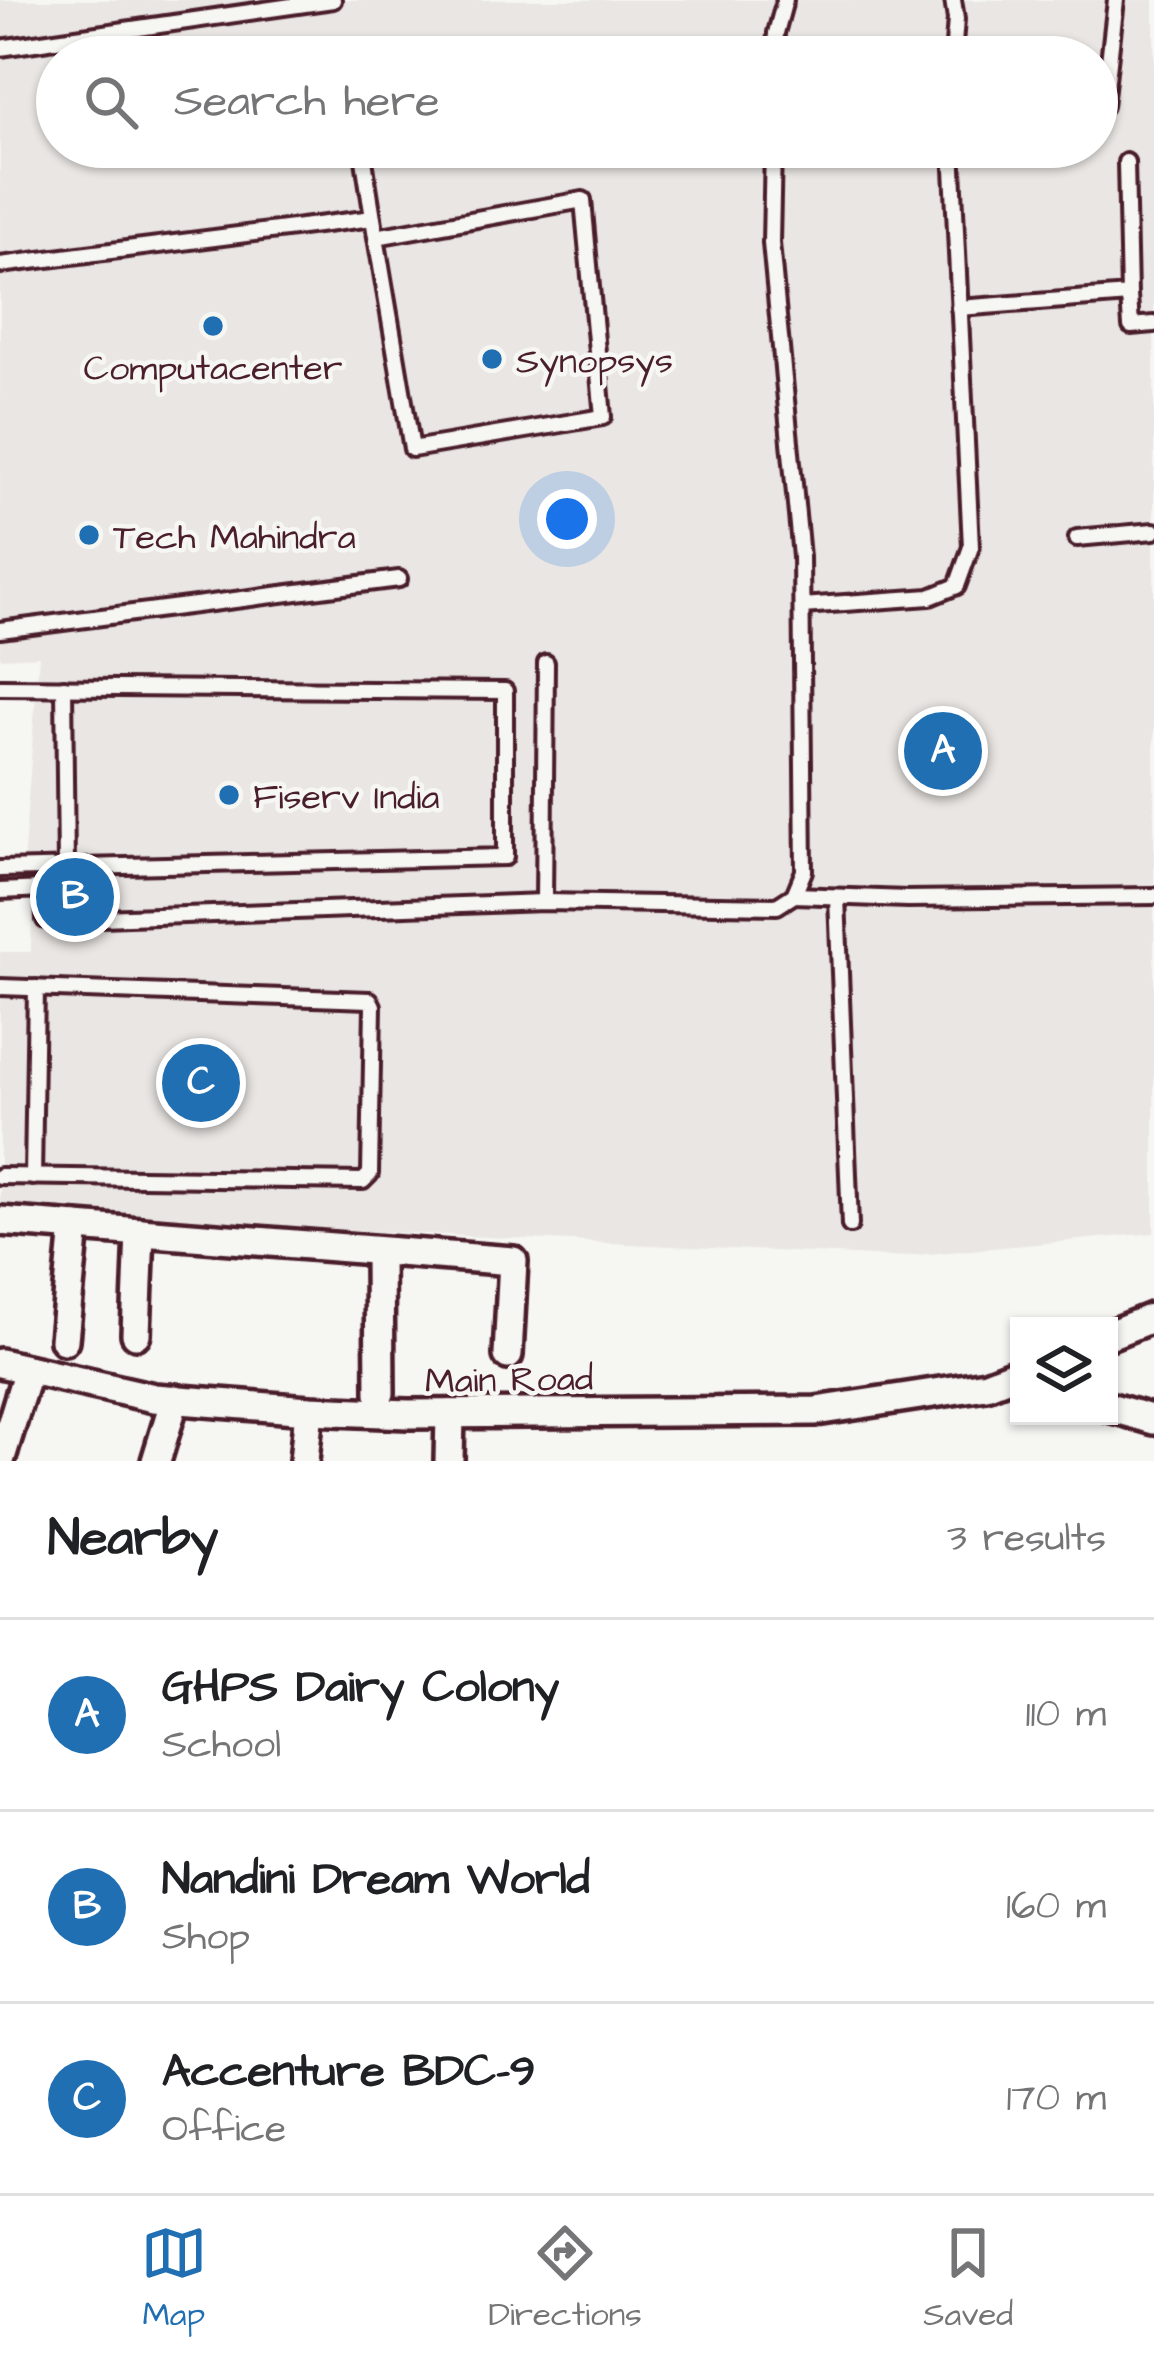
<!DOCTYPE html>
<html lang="en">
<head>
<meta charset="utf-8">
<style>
  body { margin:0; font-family:"Architects Daughter",sans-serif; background:#f6f6f6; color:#202124 }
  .controls { position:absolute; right:36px; bottom:36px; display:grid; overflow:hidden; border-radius:0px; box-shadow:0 3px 9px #0004 }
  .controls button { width:108px; height:108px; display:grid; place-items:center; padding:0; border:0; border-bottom:3px solid #e0e0e0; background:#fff; color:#202124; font:60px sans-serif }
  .you { position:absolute; left:567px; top:519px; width:42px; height:42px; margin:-30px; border:9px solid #fff; border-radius:50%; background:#1a73e8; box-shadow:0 0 0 18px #1a73e833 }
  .badge { display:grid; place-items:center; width:78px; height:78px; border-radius:50%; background:#1f6fb2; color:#fff; font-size:39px; font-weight:700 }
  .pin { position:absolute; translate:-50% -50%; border:6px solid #fff; box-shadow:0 3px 12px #0006 }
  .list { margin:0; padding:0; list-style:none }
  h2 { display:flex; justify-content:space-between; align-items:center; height:156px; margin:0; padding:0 48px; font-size:51px }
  h2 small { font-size:39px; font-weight:400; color:#757577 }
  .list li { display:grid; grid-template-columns:78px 1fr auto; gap:36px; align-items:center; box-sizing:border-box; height:192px; padding:0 48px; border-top:3px solid #e0e0e0 }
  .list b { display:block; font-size:45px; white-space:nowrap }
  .list p { margin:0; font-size:39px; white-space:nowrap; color:#757577 }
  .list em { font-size:39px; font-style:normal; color:#757577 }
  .icon { flex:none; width:66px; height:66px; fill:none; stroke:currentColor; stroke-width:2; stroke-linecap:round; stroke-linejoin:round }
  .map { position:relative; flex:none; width:1154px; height:1461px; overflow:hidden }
  .search { position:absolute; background:#fff; box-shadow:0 3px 9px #0004; left:36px; right:36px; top:36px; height:132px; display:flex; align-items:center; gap:30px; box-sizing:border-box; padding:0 42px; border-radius:66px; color:#757577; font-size:45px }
  .sheet { height:732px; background:#fff }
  nav { display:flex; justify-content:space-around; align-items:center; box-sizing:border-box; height:168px; border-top:3px solid #e0e0e0; background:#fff; font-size:33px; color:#757577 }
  nav a { display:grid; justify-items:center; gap:6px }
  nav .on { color:#1f6fb2 }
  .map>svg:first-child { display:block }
  .built { fill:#e9e6e3; fill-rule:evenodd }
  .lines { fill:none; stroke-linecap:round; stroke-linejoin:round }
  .lane-casing { stroke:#4a1f2b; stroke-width:22 }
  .street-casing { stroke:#4a1f2b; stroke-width:36 }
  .lane { stroke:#f6f6f2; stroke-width:14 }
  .street { stroke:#f6f6f2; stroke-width:27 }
  .poi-dot { fill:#1f6fb2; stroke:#f6f6f2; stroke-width:4.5 }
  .labels { text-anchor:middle; stroke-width:9; stroke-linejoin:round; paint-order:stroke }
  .poi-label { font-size:36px; fill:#4a1f2b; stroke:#f6f6f2; text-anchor:start }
  .street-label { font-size:36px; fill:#4a1f2b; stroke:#f6f6f2 }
</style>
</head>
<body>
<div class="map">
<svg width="1154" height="1461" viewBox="0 0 1154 1461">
  <rect width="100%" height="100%" fill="#f6f6f2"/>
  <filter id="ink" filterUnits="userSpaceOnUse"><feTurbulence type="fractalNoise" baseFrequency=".00833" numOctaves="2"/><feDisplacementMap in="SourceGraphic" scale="24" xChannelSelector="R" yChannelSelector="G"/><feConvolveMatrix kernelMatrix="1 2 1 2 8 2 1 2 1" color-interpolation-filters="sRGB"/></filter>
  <g filter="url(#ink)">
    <path class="built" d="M0 0H1154V1233L894 1257 0 1213V952H31L33 879 22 878 39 656 0 658ZM57 57H1097V147H57Z"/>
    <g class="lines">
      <defs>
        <g id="lane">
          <path d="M953 0 956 19 953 57"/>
          <path d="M0 48 333 0"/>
          <path d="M775 57 776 33 785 0"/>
          <path d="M1097 106H1104L1116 0"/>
          <path d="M373 218 376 237 412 449 603 417 583 200 376 237"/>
          <path d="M0 265 373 218 362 147"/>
          <path d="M1129 295 1131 326 1154 324"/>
          <path d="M959 308 1129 295 1126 162"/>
          <path d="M1077 538 1154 531"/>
          <path d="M802 606 930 597 957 586 971 547 952 147"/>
          <path d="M0 630 399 579"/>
          <path d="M0 687 505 691V857L0 869"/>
          <path d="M64 687 66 867"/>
          <path d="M0 891 44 889 45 920 544 902 777 906 794 895 804 871 801 557 771 243 773 147"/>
          <path d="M794 895 908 899 1154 896"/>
          <path d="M837 897 850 1225"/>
          <path d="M544 902 546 663"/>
          <path d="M0 987 370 1000 373 1006 370 1174 363 1181 0 1176"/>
          <path d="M33 1177 36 988"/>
        </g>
        <g id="street">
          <path d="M0 1221 513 1261 508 1355"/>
          <path d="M379 1252 380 1393"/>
          <path d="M136 1334 140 1232"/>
          <path d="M1109 1335 1154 1317"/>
          <path d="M64 1340 75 1227"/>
          <path d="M0 1363 154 1398 309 1410 408 1414 816 1411 986 1385 1019 1372"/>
          <path d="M1109 1407 1154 1420"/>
          <path d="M0 1461 28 1370"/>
          <path d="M156 1461 175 1399"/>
          <path d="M304 1461 309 1410"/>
          <path d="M449 1461 450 1414"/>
        </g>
      </defs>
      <use href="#lane" class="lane-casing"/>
      <use href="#street" class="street-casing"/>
      <use href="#lane" class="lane"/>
      <use href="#street" class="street"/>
    </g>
  </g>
  <g class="poi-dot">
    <circle cx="213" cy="326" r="12"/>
    <circle cx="492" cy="359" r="12"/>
    <circle cx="89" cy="535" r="12"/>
    <circle cx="229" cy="795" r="12"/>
  </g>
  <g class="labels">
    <g class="poi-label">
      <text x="516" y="372">Synopsys</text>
      <text x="213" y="379" text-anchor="middle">Computacenter</text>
      <text x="113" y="548">Tech Mahindra</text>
      <text x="253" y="808">Fiserv India</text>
    </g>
    <g class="street-label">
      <text transform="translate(509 1378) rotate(-1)" y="13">Main Road</text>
    </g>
  </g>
</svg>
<div class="controls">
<button><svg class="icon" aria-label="layers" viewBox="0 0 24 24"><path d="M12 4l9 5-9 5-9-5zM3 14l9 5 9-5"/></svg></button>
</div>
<div class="you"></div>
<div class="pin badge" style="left:943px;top:751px">A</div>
<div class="pin badge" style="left:75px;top:897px">B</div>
<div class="pin badge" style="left:201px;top:1083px">C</div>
<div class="search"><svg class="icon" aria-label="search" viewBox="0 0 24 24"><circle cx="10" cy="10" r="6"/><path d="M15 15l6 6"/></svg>Search here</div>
</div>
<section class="sheet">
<h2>Nearby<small>3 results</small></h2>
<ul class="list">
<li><span class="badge">A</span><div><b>GHPS Dairy Colony</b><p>School</p></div><em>110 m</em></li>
<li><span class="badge">B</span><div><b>Nandini Dream World</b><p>Shop</p></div><em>160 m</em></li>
<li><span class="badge">C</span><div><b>Accenture BDC-9</b><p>Office</p></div><em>170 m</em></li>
</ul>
</section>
<nav>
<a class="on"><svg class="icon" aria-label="map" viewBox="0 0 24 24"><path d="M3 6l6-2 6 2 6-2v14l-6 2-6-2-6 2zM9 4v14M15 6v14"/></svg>Map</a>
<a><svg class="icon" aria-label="directions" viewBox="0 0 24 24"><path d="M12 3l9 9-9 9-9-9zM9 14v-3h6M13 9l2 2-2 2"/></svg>Directions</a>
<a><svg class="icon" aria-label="saved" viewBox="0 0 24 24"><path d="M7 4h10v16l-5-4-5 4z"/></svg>Saved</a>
</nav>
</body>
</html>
